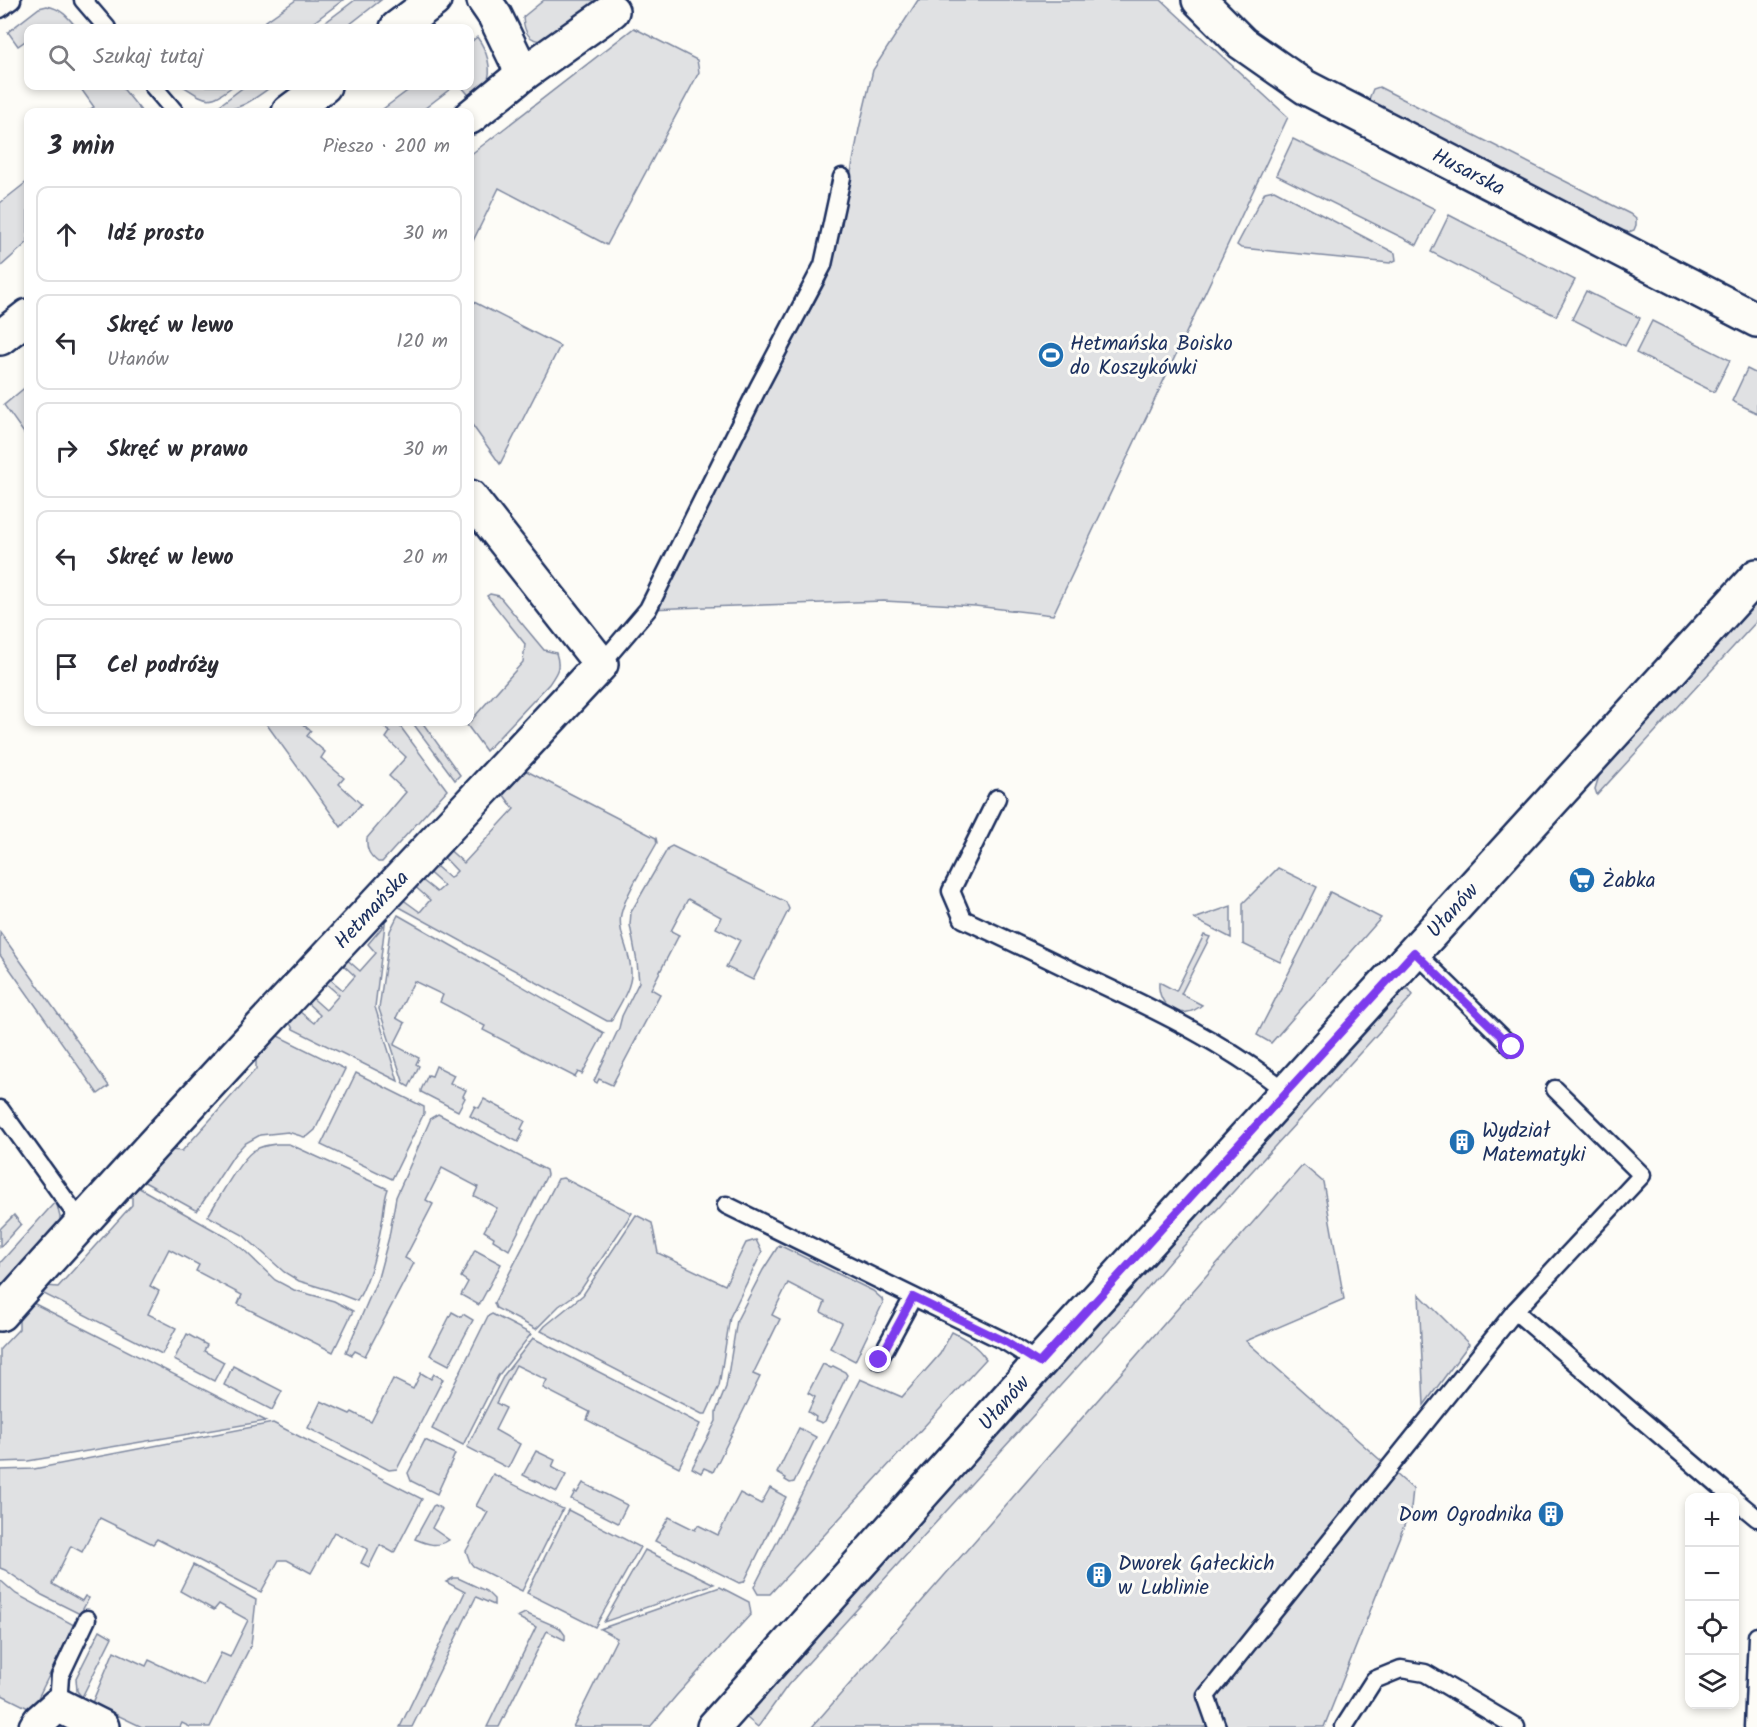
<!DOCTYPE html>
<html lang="pl">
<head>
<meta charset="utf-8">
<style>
  body { margin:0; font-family:Kalam,sans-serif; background:#f2f2f3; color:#2b2b33 }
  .controls { position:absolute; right:18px; bottom:18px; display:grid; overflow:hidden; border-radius:12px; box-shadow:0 3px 9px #0003 }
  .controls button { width:54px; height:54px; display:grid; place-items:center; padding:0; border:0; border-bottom:2px solid #e1e1e2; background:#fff; color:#2b2b33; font:30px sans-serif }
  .stop { position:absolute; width:18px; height:18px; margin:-14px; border:4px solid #7c3aed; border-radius:50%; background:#fff }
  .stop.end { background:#7c3aed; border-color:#fff; box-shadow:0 2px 6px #0008 }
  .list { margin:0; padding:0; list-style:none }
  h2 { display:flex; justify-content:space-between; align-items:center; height:78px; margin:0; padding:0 24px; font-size:26px }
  h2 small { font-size:20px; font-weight:400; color:#7c7c81 }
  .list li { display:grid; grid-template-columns:39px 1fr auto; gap:18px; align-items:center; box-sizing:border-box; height:96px; margin:0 12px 12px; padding:0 12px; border:2px solid #e1e1e2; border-radius:12px }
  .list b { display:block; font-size:22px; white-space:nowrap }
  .list p { margin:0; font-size:20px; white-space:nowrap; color:#7c7c81 }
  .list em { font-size:20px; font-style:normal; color:#7c7c81 }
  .icon { flex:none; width:33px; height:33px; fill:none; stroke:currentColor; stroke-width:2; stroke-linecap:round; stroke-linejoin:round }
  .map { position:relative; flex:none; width:1757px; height:1727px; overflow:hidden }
  .search { position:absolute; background:#fff; box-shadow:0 3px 9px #0003; left:24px; top:24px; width:450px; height:66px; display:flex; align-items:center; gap:15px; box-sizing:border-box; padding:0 21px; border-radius:12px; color:#7c7c81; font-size:22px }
  .panel { position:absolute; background:#fff; box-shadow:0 3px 9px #0003; left:24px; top:108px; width:450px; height:618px; border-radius:12px }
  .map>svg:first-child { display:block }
  .green { fill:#e0e1e3; stroke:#7e88a0; stroke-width:1.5 }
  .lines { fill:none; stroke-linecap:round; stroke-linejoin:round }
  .lane-casing { stroke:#1b2f5e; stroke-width:21 }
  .street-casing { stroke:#1b2f5e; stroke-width:38 }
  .secondary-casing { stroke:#1b2f5e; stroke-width:38 }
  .lane { stroke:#fdfcf7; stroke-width:16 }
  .street { stroke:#fdfcf7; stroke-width:33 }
  .secondary { stroke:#fdfcf7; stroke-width:33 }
  .route { stroke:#7c3aed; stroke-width:8 }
  .labels { text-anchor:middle; stroke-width:6; stroke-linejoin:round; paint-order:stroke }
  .street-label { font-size:21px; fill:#1b2f5e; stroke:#fdfcf7 }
  .poi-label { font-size:21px; fill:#1b2f5e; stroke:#fdfcf7; text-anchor:start }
</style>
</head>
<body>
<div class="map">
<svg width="1757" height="1727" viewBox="0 0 1757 1727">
  <rect width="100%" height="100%" fill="#fdfcf7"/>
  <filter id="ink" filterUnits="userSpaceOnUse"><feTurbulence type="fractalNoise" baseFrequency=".0167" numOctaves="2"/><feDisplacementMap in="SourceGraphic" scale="12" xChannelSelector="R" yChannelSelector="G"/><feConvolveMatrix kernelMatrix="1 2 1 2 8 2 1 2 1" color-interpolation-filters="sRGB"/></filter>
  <g filter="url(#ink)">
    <g class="green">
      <path d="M296 0H343L306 28H256Z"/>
      <path d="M355 0H381L345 28H318Z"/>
      <path d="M544 0H601L546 41C529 42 524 33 523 17Z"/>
      <path d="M918 0H1161L1288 117 1053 615 975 606 884 601 648 609 826 281 841 227 859 129 873 70Z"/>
      <path d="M47 6C62 9 68 17 77 28H28V39L18 46 8 32 39 8Z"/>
      <path d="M634 28 697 60 699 72 607 245 499 188 470 247V155Z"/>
      <path d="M477 37C486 49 494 70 486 84 483 90 477 95 473 100L461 86H470V43Z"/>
      <path d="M79 86H121L142 112H86L94 107Z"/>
      <path d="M183 86H233C209 104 208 102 183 86Z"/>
      <path d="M245 86H272C253 100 238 112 212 111Z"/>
      <path d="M414 86H454L420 112H379Z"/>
      <path d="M1379 87 1630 214 1636 219V225L1634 230 1629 232 1623 231 1372 103 1369 99 1373 89Z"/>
      <path d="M1293 139 1435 209 1417 245 1276 175Z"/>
      <path d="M28 181V242L0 267V203Z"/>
      <path d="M1274 190 1395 253 1396 260 1390 263 1241 248 1237 245 1265 192Z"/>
      <path d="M1449 215 1575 280 1556 316 1431 252Z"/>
      <path d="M1586 291 1640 318 1625 346 1572 319Z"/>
      <path d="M470 300 560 346 500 464 470 422Z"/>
      <path d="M1652 321 1730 360 1714 392 1636 353Z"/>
      <path d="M1747 369 1757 374V413L1732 401Z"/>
      <path d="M28 385V439L4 405Z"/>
      <path d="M490 594 499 596 544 650 556 653C561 668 557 672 549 684L486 751 467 725 523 662 525 644 487 596Z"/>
      <path d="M1757 601V621L1597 795 1595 789 1599 776Z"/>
      <path d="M265 722H300L311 731 307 736 325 752 321 758 344 778 339 784 361 804 341 827Z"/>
      <path d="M379 722H397L447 790 382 862H378C369 855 366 849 367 838L406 792 389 776 406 757 386 738 390 732Z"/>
      <path d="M412 722H422L460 775 455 780Z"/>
      <path d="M517 766 656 838 657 843C646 863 626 893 621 914 617 934 632 954 631 974 631 989 618 1007 611 1021H607L392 903 398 896 420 912 430 900 411 883 417 876 437 892 444 886 424 868 430 861 450 878 457 871 439 852 445 846 464 863 514 809 498 787Z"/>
      <path d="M672 846 786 902 789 909 753 980 726 967 740 940 716 928 721 917 688 899 671 931 679 935 651 989 660 994 612 1085 599 1079 597 1083 594 1081 619 1028 622 1016 639 982 637 962 630 925 631 912 668 848Z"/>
      <path d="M1278 868 1317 887 1280 962 1243 944V903Z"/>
      <path d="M1330 892 1381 918 1271 1043 1257 1035Z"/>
      <path d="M1231 906V938L1194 919Z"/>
      <path d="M398 915 604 1033 582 1074 578 1072 575 1077 483 1030 485 1026 440 1002 443 995 414 981 396 1018 405 1023 394 1045 419 1058 416 1064 419 1066 409 1087 404 1084 379 1009 390 931Z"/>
      <path d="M385 924 375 1007 398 1081 293 1029 287 1017 295 1008 314 1023 320 1015 303 999 308 994 326 1010 339 995 322 980 325 975 343 990 355 976 339 961 343 956 360 971 376 953 368 944Z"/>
      <path d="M0 932 109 1086 98 1094 0 955Z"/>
      <path d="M1204 935 1210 937 1181 994 1202 1005C1182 1022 1157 1008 1159 982L1176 991Z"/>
      <path d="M1405 989H1409L1413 995 1170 1261 1121 1319 788 1685 758 1727 743 1715Z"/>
      <path d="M270 1035 278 1036 345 1069 315 1130 308 1136 304 1137 288 1132 260 1135 244 1144 234 1155 197 1211 139 1179 169 1150 182 1151 256 1069V1055Z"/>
      <path d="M436 1066 454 1075 450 1083 466 1090 463 1096 465 1098 458 1111 421 1092V1090L428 1075 432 1076Z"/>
      <path d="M356 1073 424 1107V1113L392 1179 321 1145Z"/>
      <path d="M484 1099 525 1121 521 1129 524 1131 518 1142 470 1116 475 1106 479 1108Z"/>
      <path d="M438 1114 546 1170 547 1175 509 1250 493 1240 494 1237 484 1231 497 1208 474 1196 478 1187 442 1168 426 1200 433 1204 405 1258 414 1263 365 1356 355 1351 352 1355 346 1352 378 1278 389 1237 396 1197 431 1118Z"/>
      <path d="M276 1144H289L388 1189C384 1199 384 1211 382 1222 377 1249 371 1277 357 1301L329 1290 299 1281 284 1272 243 1235 208 1216C218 1200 239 1161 253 1151 260 1146 268 1145 276 1144Z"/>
      <path d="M1303 1165 1323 1182 1344 1299 1246 1341 1413 1489 1411 1508 1324 1727H812Z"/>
      <path d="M563 1178 632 1213 580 1291 559 1306 536 1329 496 1308 494 1303 558 1179Z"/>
      <path d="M134 1185 228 1238 245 1251 275 1280 294 1290 334 1301 353 1311 333 1352 238 1304 242 1295 196 1271 199 1265 169 1249 150 1286 159 1291 148 1314 176 1328 162 1354 38 1291 45 1286 58 1287 132 1205V1191Z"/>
      <path d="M56 1201 60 1217V1224L0 1290V1263Z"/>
      <path d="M14 1215 21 1224 0 1247V1229Z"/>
      <path d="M636 1215 652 1223 658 1253 725 1285 746 1243 756 1240 762 1252 730 1317 719 1386 706 1414H702L541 1331 545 1326 583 1295Z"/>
      <path d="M779 1245 873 1291 882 1299 883 1303 855 1361 830 1348 842 1323 821 1312 825 1302 788 1283 772 1315 780 1319 753 1374 760 1377 713 1472 704 1468 701 1473 692 1468 716 1421V1412L726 1387 737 1320 763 1270Z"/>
      <path d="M475 1250 501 1264 479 1305 461 1295 468 1282 461 1277Z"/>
      <path d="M1419 1294 1469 1344 1424 1405Z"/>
      <path d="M29 1301 266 1421 28 1461 0 1462V1349L19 1329V1314Z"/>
      <path d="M452 1312 461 1317 463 1314 473 1320 449 1365 430 1355Z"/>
      <path d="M492 1314 531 1334 498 1376 463 1445 432 1429 488 1316Z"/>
      <path d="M952 1332C966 1339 977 1346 986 1359L770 1594H758L754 1587 860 1379 902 1397 940 1354Z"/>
      <path d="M187 1334 207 1345 204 1351 224 1362 214 1381 174 1360Z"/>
      <path d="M533 1338 700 1424 679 1467 587 1420 590 1412 543 1388 547 1380 516 1365 496 1403 506 1408 495 1430 520 1444 508 1468 467 1447 504 1375Z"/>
      <path d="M823 1364 831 1368 833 1366 845 1372 847 1375 825 1421 822 1423 815 1420 816 1417 808 1412 815 1397 808 1393Z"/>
      <path d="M233 1366 282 1391 272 1410 224 1385Z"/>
      <path d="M421 1373 431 1379 434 1374 443 1379 397 1469 389 1470 308 1428 321 1401 350 1414 352 1412 371 1422 393 1379 413 1389Z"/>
      <path d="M273 1423 422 1499 394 1553 380 1545 369 1567 361 1563 368 1549 334 1532 311 1573 287 1560H279L261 1592 157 1539 153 1544 100 1518 82 1552 71 1546 52 1584 82 1601 85 1596 89 1598 80 1614 42 1595 5 1570 0 1568V1470L34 1469Z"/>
      <path d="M799 1428 816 1437 794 1482 790 1483 785 1480 786 1478 777 1473Z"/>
      <path d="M425 1440 455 1454 437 1494 411 1481 408 1473Z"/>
      <path d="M536 1451 555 1460 552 1467 566 1475 557 1492 523 1475Z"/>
      <path d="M493 1474 563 1509 522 1591 473 1566 470 1562 466 1551 488 1512 476 1506Z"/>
      <path d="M583 1483 627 1505 618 1523 571 1499 575 1492 577 1493Z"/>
      <path d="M770 1488 786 1497 744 1582 739 1583 655 1541 669 1517 695 1530 698 1525 718 1535 740 1493 761 1504Z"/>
      <path d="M435 1505 442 1509 432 1528 449 1540C437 1548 427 1544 415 1539L433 1506Z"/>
      <path d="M568 1510 640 1547 595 1627 527 1593Z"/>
      <path d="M645 1550 714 1584 604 1622Z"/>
      <path d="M193 1565 256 1600 251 1645 210 1727H190L182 1723 180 1727H142L92 1703 114 1651 146 1666 149 1660 204 1686 221 1653 230 1657 248 1620 219 1604 214 1610 180 1591Z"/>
      <path d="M453 1578H458L486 1591 494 1599V1605L476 1597 412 1727H400L465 1592 446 1582Z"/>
      <path d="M0 1580 16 1594 74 1625 34 1706 28 1708 0 1694Z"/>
      <path d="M720 1587 749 1602 751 1614 676 1696 650 1727H573L617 1638 600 1629Z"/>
      <path d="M525 1613 560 1628 565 1635V1640L547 1631 499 1727H487L536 1627 517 1617Z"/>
      <path d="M100 1630 112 1637 82 1697 77 1691 76 1678Z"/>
    </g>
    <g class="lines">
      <defs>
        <g id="lane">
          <path d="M83 0 107 28"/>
          <path d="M0 9 12 0"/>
          <path d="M153 86 175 112"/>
          <path d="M601 664 648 609 758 388 823 265 842 177"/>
          <path d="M997 798 951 891 963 919C1002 937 1040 955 1079 974 1152 1008 1224 1042 1287 1092"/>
          <path d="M1415 952 1512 1047"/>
          <path d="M0 1109 82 1223"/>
          <path d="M726 1205 1006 1342 1039 1363"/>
          <path d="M1515 1311 1733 1498"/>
          <path d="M879 1360 913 1297"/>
          <path d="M1734 1499 1757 1518"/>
          <path d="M58 1705 60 1676 87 1619"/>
          <path d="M1217 1727 1206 1696 1515 1311 1642 1175 1555 1089"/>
          <path d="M1344 1727 1374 1680 1401 1669 1425 1673 1516 1727"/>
          <path d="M1753 1727 1757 1636"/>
        </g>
        <g id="street">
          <path d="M484 0 495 16 523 74"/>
          <path id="s1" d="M1199 0 1242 43 1305 87 1757 320"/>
          <path d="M470 117 523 74 612 11"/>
          <path id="s2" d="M0 1314C196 1094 400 879 601 664L470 497"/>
          <path d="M36 1727 40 1721 58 1705 102 1727"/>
          <path id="s3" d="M714 1727 1039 1363 1757 576"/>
        </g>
        <g id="secondary">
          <path d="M397 28 434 0"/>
          <path d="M289 112 324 86"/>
          <path d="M0 338 28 316"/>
        </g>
      </defs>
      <use href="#lane" class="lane-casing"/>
      <use href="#street" class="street-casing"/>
      <use href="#secondary" class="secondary-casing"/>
      <use href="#lane" class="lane"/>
      <use href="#street" class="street"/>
      <use href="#secondary" class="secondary"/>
    </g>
  </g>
  <g class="lines" filter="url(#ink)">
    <path class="route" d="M879 1360 913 1297 1006 1342 1039 1363 1414 952 1512 1047"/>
  </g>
  <defs>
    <symbol id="stadium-disc" viewBox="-11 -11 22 22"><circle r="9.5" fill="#1f6fb2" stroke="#fdfcf7"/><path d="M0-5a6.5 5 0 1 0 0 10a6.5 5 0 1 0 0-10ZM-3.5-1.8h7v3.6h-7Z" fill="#fff"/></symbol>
    <symbol id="supermarket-disc" viewBox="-11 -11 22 22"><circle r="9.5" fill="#1f6fb2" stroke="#fdfcf7"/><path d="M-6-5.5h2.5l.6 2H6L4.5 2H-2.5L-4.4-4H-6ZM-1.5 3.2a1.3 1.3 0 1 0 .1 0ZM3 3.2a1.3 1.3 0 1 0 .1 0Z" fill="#fff"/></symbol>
    <symbol id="building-disc" viewBox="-11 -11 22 22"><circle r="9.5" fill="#1f6fb2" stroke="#fdfcf7"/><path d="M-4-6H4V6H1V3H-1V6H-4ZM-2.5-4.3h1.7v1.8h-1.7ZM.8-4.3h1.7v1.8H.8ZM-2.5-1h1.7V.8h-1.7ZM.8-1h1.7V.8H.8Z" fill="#fff"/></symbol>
  </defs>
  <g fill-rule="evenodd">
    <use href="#stadium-disc" x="1036" y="340" width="30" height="30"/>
    <use href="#supermarket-disc" x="1567" y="865" width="30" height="30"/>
    <use href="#building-disc" x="1447" y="1127" width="30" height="30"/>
    <use href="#building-disc" x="1536" y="1499" width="30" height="30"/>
    <use href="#building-disc" x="1084" y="1560" width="30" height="30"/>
  </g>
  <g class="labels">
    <g class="street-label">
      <text dy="7" stroke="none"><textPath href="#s1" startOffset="322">Husarska</textPath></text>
      <text dy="7" stroke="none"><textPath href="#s2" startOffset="549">Hetmańska</textPath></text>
      <text dy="7" stroke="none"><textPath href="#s3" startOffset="1101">Ułanów</textPath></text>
      <text dy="7" stroke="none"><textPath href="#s3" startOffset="435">Ułanów</textPath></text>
    </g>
    <g class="poi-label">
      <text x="1070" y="350">Hetmańska Boisko<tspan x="1070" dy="24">do Koszykówki</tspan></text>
      <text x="1602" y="887">Żabka</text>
      <text x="1482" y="1137">Wydział<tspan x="1482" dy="24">Matematyki</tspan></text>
      <text x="1532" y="1521" text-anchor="end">Dom Ogrodnika</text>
      <text x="1118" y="1570">Dworek Gałeckich<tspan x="1118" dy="24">w Lublinie</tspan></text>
    </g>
  </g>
</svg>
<div class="controls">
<button>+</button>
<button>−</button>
<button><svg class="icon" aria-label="locate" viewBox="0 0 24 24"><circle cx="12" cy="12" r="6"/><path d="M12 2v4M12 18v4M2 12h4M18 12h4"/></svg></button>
<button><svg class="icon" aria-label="layers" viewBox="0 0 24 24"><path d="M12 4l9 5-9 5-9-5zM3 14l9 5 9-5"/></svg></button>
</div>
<div class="stop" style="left:1512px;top:1047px"></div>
<div class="stop end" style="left:879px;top:1360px"></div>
<div class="search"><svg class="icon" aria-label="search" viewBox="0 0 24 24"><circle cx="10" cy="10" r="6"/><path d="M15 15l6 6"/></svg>Szukaj tutaj</div>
<section class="panel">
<h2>3 min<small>Pieszo · 200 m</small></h2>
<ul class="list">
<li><svg class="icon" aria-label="ahead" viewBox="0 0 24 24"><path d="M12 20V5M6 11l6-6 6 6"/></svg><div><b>Idź prosto</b></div><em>30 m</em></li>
<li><svg class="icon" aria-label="left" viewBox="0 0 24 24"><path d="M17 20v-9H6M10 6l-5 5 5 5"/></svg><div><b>Skręć w lewo</b><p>Ułanów</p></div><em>120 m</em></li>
<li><svg class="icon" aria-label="right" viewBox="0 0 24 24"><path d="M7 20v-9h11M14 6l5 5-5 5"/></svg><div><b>Skręć w prawo</b></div><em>30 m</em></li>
<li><svg class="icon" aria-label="left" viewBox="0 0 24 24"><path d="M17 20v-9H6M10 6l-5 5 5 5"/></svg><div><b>Skręć w lewo</b></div><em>20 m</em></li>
<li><svg class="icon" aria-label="arrive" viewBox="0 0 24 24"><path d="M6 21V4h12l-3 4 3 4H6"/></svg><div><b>Cel podróży</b></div></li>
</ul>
</section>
</div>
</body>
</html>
